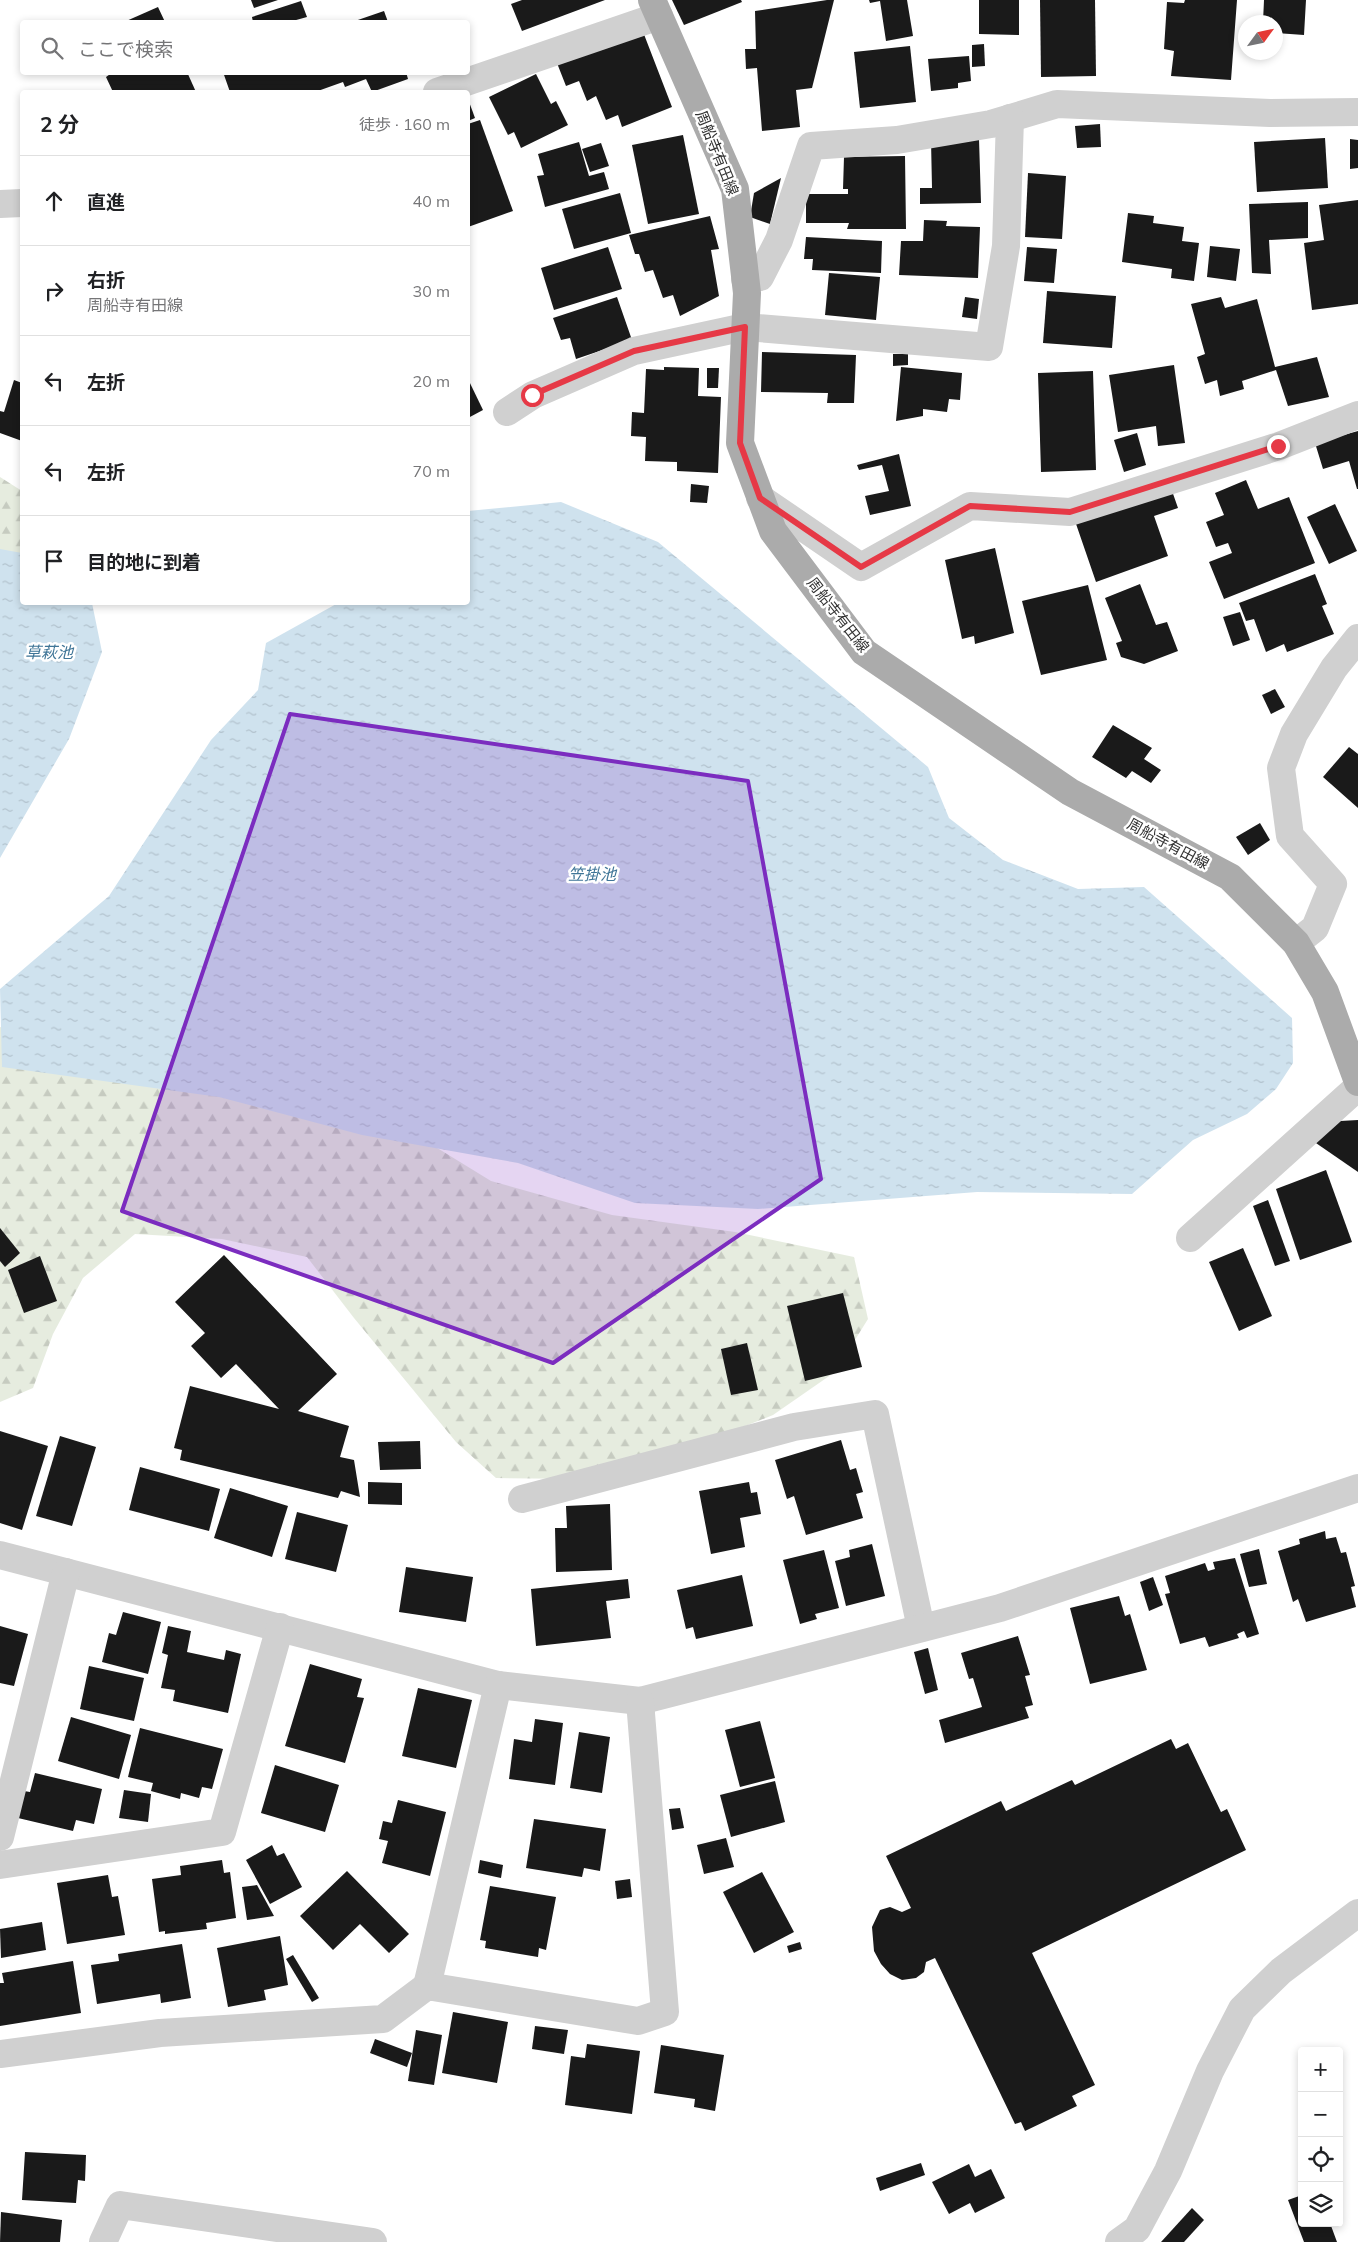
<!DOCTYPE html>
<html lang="ja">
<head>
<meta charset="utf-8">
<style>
  body { margin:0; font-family:Mulish,"Noto Sans JP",sans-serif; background:#f2f2f2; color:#202124 }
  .controls { position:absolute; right:15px; bottom:15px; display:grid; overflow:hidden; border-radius:5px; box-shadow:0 2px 8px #0003 }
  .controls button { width:45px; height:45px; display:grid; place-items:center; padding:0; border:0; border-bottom:1px solid #e0e0e0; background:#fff; color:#202124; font:25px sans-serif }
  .compass { position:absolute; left:1238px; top:15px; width:45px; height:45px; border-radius:50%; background:#fff; box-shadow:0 2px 8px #0003; rotate:57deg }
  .stop { position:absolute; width:15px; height:15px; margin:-11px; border:4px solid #e63946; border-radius:50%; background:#fff }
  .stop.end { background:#e63946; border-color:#fff; box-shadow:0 1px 5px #0008 }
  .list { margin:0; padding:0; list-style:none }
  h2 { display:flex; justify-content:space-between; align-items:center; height:65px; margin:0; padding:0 20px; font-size:21px }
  h2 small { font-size:16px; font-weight:400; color:#757577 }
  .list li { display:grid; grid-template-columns:32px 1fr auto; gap:15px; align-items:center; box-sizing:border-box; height:90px; padding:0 20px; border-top:1px solid #e0e0e0 }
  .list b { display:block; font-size:19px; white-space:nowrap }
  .list p { margin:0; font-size:16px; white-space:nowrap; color:#757577 }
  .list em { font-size:16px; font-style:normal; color:#757577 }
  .icon { flex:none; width:28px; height:28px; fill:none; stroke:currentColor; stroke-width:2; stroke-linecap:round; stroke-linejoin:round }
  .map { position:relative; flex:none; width:1358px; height:2242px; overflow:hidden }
  .search { position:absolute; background:#fff; box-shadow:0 2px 8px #0003; left:20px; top:20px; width:450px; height:55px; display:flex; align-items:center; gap:12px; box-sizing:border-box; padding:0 18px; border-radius:5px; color:#757577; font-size:19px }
  .panel { position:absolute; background:#fff; box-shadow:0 2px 8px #0003; left:20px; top:90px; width:450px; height:515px; border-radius:5px }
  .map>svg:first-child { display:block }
  .forest { fill:url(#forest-firs) }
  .water { fill:url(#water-ripples) }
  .building { fill:#1a1a1a }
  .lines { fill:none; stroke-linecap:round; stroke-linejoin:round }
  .minor { stroke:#d0d0d0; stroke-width:28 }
  .major { stroke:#ababab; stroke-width:28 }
  .route { stroke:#e63946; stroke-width:6 }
  .marked { fill:#7b2cbf; fill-opacity:0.2; stroke:#7b2cbf; stroke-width:4; stroke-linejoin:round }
  .labels { text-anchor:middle; stroke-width:5; stroke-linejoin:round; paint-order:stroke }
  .street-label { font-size:15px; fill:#333; stroke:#fff }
  .water-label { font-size:16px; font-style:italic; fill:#3f7597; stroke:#fff }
</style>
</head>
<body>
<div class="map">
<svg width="1358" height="2242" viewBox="0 0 1358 2242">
  <defs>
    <pattern id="forest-firs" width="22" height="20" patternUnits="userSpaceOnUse" patternTransform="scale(1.25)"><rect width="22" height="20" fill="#e6ecdf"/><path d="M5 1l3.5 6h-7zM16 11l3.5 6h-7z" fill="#c6cbc0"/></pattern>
    <pattern id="water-ripples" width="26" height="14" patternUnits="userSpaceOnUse" patternTransform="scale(1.25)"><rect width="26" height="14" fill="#cfe2ee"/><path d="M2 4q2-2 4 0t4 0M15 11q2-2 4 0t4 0" fill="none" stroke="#b2c2cd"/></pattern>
  </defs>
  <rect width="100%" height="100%" fill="#fff"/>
  <g class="forest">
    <path d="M0 477 22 491V577L0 578Z"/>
    <path d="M0 1027 385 1116 491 1181 612 1215 735 1232 854 1257 868 1319 835 1372 773 1415 683 1451 584 1479 496 1478 456 1442 354 1318 307 1257 222 1239 135 1234 83 1278 53 1334 33 1388 0 1402Z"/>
  </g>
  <g class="water">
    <path d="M561 502 658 542 928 767 949 818 1003 860 1078 889 1144 887 1292 1018 1293 1063 1276 1089 1247 1114 1193 1140 1132 1194 977 1192 758 1209 635 1203 518 1163 362 1135 219 1097 2 1067 0 989 109 896 211 740 258 690 266 643 338 603 468 602V511Z"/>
    <path d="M0 549 22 553V602L92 603 102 652 69 739 0 858Z"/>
  </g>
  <g class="building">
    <path d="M251 0H278L254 8Z"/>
    <path d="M522 0H605L522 31 511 4Z"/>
    <path d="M672 0H741L742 2 684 25Z"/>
    <path d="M827 0H834L812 88 796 90 800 127 762 131 757 68 746 69 745 49H756L755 11Z"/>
    <path d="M869 0H907L913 36 886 41 880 1 870 3Z"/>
    <path d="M979 0H1019V35L979 34Z"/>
    <path d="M1040 0H1095L1096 76 1041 77Z"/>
    <path d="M1185 0H1237L1231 80 1171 76 1174 51 1164 49 1167 2 1184 3Z"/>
    <path d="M1264 0H1306L1304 35 1276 33V22H1263Z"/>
    <path d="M301 1 307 17 289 22H253L252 17Z"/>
    <path d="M158 7 165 22H124Z"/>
    <path d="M384 11 388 22H352Z"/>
    <path d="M640 24 672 107 622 127 618 115 606 120 596 96 587 101 579 81 566 86 555 58Z"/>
    <path d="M984 44 985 66 972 67V45Z"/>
    <path d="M910 46 916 102 860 108 854 52Z"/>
    <path d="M969 56 971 81 958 83V88L931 91 928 59Z"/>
    <path d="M113 72H187L196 92H113L106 77Z"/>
    <path d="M223 72H406L408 79 372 92 366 79 345 87 343 82 315 92H230Z"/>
    <path d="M536 74 551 104 556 101 568 125 521 148 514 132 508 135 489 97Z"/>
    <path d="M468 99 475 118 468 121Z"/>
    <path d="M480 120 513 211 468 227V124Z"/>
    <path d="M1100 124 1101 147 1077 148 1075 126Z"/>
    <path d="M683 135 699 214 648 224 632 145Z"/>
    <path d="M1325 138 1328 188 1257 192 1254 142Z"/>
    <path d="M979 139 981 203 920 204V188H932L931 140Z"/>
    <path d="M1350 139 1358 140V168L1350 169Z"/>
    <path d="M579 142 589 176 604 172 609 189 545 207 537 176 544 175 538 154Z"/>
    <path d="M601 143 609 166 590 172 582 149Z"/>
    <path d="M905 156 906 229H847L849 223H806V194H848V189H843L844 157Z"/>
    <path d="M1028 173 1066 176 1062 239 1025 237Z"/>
    <path d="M781 178 770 224 750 217 754 193Z"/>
    <path d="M620 193 631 233 574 249 562 209Z"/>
    <path d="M1358 200V304L1312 310 1304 243 1324 240 1319 205Z"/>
    <path d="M1308 202V238L1269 240 1271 274 1252 273 1249 204Z"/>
    <path d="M1128 213 1154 216 1153 223 1184 227 1182 241 1199 243 1194 281 1171 278 1172 269 1122 262Z"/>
    <path d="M710 216 719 249 711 250 719 296 680 316 673 295 663 298 653 270 645 272 639 254H635L629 235Z"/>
    <path d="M924 220 947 221 946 226 980 227 978 278 899 275 901 241H923Z"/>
    <path d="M806 237 882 241 881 273 812 270 813 259H804Z"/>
    <path d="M1210 246 1240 249 1236 281 1207 277Z"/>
    <path d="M608 247 622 289 554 310 541 268Z"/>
    <path d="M1027 247 1057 249 1054 283 1024 281Z"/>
    <path d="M829 273 880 277 876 320 825 315Z"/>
    <path d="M1047 291 1116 296 1112 348 1043 343Z"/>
    <path d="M617 297 632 340 576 359 570 338 561 340 553 318Z"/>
    <path d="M965 297 979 299 977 319 962 317Z"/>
    <path d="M1221 297 1225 308 1257 299 1275 367 1317 357 1329 397 1288 406 1276 370 1242 381 1244 389 1220 396 1217 380 1205 384 1197 357 1205 354 1191 304Z"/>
    <path d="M762 352 856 355 854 403H827L828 393 761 392Z"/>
    <path d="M893 354H908V365L893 366Z"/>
    <path d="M1174 365 1185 443 1158 446 1156 426 1118 432 1109 375Z"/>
    <path d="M664 367 699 368 698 396 721 397 718 473 677 471V462L645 461 646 437 631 436 632 412 644 413 646 369 664 370Z"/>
    <path d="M901 367 962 373 960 400 949 399 947 412 923 409V416L896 421Z"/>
    <path d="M707 368H719L718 388H707Z"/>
    <path d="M1093 371 1096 470 1041 472 1038 373Z"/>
    <path d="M468 379 483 410 468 418Z"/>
    <path d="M14 380 22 383V441L0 433V411L4 412Z"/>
    <path d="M1358 431V489H1357L1349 461 1323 469 1315 443Z"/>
    <path d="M1137 433 1146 465 1124 472 1114 440Z"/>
    <path d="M899 454 911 506 870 515 865 496 889 491 882 465 859 470 857 465Z"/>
    <path d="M1246 480 1258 509 1289 497 1315 563 1224 599 1209 562 1232 553 1228 543 1216 547 1206 522 1224 515 1215 493Z"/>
    <path d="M691 484 709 486 707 503 690 502Z"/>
    <path d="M1171 488 1178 508 1154 516 1168 556 1096 582 1075 521Z"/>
    <path d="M1335 504 1357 551 1329 564 1307 517Z"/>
    <path d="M995 548 1014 633 975 644 974 636 962 639 945 560Z"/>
    <path d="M1315 574 1327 604 1322 606 1334 634 1287 652 1284 644 1266 652 1254 619 1246 621 1239 603Z"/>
    <path d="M1140 584 1156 625 1167 622 1178 651 1144 664 1121 657 1116 643 1122 641 1105 598Z"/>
    <path d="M1088 585 1107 660 1041 675 1022 601Z"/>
    <path d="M1240 612 1250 640 1233 646 1223 617Z"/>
    <path d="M1275 689 1285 707 1271 714 1262 695Z"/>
    <path d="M1113 725 1152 748 1144 759 1161 770 1151 783 1132 771 1126 778 1092 757Z"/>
    <path d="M1349 747 1358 754V808L1323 777Z"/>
    <path d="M1260 823 1270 840 1248 855 1236 837Z"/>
    <path d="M1358 1120V1172L1313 1141 1340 1121Z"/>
    <path d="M1326 1170 1352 1242 1300 1260 1276 1189Z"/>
    <path d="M1268 1200 1290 1261 1275 1266 1253 1206Z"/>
    <path d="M0 1228 20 1253 5 1267 0 1261Z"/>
    <path d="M1243 1248 1272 1316 1239 1331 1209 1262Z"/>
    <path d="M224 1255 337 1374 298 1411 349 1426 340 1457 354 1460 360 1497 341 1491 338 1498 180 1460 182 1450 174 1448 190 1386 279 1409 236 1364 221 1378 191 1346 205 1333 175 1302Z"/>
    <path d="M40 1256 57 1301 24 1313 8 1270Z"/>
    <path d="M843 1293 862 1367 805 1381 787 1306Z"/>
    <path d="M747 1343 758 1390 731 1395 721 1349Z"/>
    <path d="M0 1431 48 1446 22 1530 0 1523Z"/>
    <path d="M60 1436 96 1447 72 1526 36 1516Z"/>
    <path d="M841 1440 850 1470 856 1468 863 1492 856 1494 863 1518 806 1535 794 1496 787 1499 775 1460Z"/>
    <path d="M420 1441 421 1469 380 1470 378 1442Z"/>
    <path d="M140 1467 220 1489 209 1531 129 1510Z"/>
    <path d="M368 1482 402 1483V1505L368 1504Z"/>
    <path d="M749 1482 751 1493 757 1492 761 1514 740 1518 745 1547 711 1554 699 1491Z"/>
    <path d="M230 1488 288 1506 272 1557 214 1538Z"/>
    <path d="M610 1504 612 1570 556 1572 555 1528H567L566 1506Z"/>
    <path d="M297 1512 348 1525 336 1572 285 1559Z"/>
    <path d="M1325 1531 1326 1539 1336 1537 1341 1553 1346 1552 1355 1586 1351 1587 1356 1607 1306 1622 1298 1599 1293 1602 1278 1551 1300 1544 1299 1539Z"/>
    <path d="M872 1544 885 1596 846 1606 835 1561 850 1557 849 1550Z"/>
    <path d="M1259 1549 1267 1584 1249 1587 1240 1554Z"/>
    <path d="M824 1550 839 1608 815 1614 817 1619 800 1624 783 1560Z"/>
    <path d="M1235 1558 1259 1634 1247 1638 1244 1631 1237 1634 1239 1638 1209 1647 1205 1637 1180 1644 1165 1594 1170 1593 1165 1576 1205 1563 1208 1571 1215 1569 1213 1562Z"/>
    <path d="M406 1567 473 1577 466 1622 399 1612Z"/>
    <path d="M742 1575 753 1626 696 1639 693 1627 686 1629 677 1590Z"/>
    <path d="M1153 1577 1163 1605 1149 1611 1140 1582Z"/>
    <path d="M628 1579 630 1598 606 1601 611 1638 536 1646 531 1589Z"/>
    <path d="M1119 1596 1125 1616 1130 1614 1147 1670 1090 1684 1070 1608Z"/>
    <path d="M123 1612 161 1622 148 1674 102 1662 109 1633 116 1635Z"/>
    <path d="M0 1626 28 1634 14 1686 0 1683Z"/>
    <path d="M168 1626 191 1631 187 1652 224 1660 226 1650 241 1654 228 1713 173 1701 175 1690 161 1688 168 1655 162 1653Z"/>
    <path d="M1018 1636 1030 1675 1025 1676 1033 1705 1025 1707 1029 1718 945 1743 939 1720 982 1707 973 1678 969 1679 961 1653Z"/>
    <path d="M928 1648 938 1690 925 1694 914 1652Z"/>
    <path d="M310 1664 362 1679 357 1697 364 1698 345 1763 285 1746Z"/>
    <path d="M89 1666 144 1678 134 1721 80 1709Z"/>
    <path d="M418 1688 472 1700 456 1768 402 1756Z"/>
    <path d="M71 1717 131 1735 119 1779 58 1761Z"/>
    <path d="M535 1719 563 1723 555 1785 509 1779 514 1739 532 1742Z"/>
    <path d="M760 1721 775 1778 740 1787 725 1730Z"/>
    <path d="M140 1728 223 1749 212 1789 202 1787 199 1798 181 1793 180 1799 151 1791 153 1783 128 1777Z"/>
    <path d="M579 1732 610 1737 602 1793 570 1788Z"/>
    <path d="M1171 1739 1176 1749 1188 1743 1221 1812 1227 1809 1246 1850 1032 1953 1095 2085 1072 2096 1077 2106 1025 2131 1021 2122 1015 2124 935 1958 926 1962 924 1972 916 1978 902 1980 890 1974 881 1964 874 1951 872 1927 880 1910 890 1907 902 1912 911 1908 886 1856 1001 1801 1006 1811 1072 1780 1075 1785Z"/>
    <path d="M275 1765 339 1785 325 1832 261 1813Z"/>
    <path d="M35 1773 102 1789 94 1824 76 1820 73 1831 18 1818 24 1791 30 1792Z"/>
    <path d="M775 1781 785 1822 731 1837 720 1795Z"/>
    <path d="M124 1790 151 1794 148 1822 119 1818Z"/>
    <path d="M398 1800 446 1812 430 1876 382 1863 388 1841 379 1839 383 1821 392 1823Z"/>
    <path d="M680 1808 684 1828 672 1830 669 1809Z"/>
    <path d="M534 1819 606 1829 600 1871 584 1868 582 1877 526 1868Z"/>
    <path d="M726 1838 734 1867 704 1874 697 1845Z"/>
    <path d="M272 1845 277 1856 284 1853 302 1887 270 1904 246 1860Z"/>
    <path d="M222 1860 224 1873 230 1872 236 1918 206 1923 207 1929 165 1934V1931L159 1932 152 1879 181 1875 180 1866Z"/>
    <path d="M480 1860 503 1865 501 1878 478 1873Z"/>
    <path d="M347 1871 409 1934 389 1953 360 1924 333 1950 300 1916Z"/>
    <path d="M762 1872 794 1932 754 1953 723 1892Z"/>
    <path d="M108 1875 112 1897 118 1896 125 1935 67 1944 57 1883Z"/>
    <path d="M630 1879 632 1897 617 1899 615 1881Z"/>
    <path d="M257 1885 274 1916 247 1920 242 1887Z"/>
    <path d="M490 1886 556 1897 546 1950 539 1948 538 1957 485 1948 486 1941 480 1940Z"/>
    <path d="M42 1922 46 1950 1 1958 0 1929Z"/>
    <path d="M280 1936 288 1985 264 1990 266 2000 228 2007 217 1948Z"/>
    <path d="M800 1942 802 1949 789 1953 787 1946Z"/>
    <path d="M182 1944 191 1998 161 2003 160 1994 97 2004 91 1965 119 1961 118 1954Z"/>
    <path d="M293 1955 319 1998 312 2002 286 1959Z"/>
    <path d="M73 1961 81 2013 0 2026V1983H4L2 1973Z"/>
    <path d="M453 2012 508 2022 497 2083 442 2073Z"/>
    <path d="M535 2026 568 2030 564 2054 532 2049Z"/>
    <path d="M416 2030 442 2035 434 2085 408 2081Z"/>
    <path d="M375 2039 412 2053 407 2067 370 2053Z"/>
    <path d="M587 2044 640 2051 632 2114 565 2105 571 2056 585 2058Z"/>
    <path d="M661 2045 724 2055 715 2111 694 2107 695 2099 654 2093Z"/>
    <path d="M25 2152 86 2155 85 2181 78 2180 76 2203 22 2200Z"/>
    <path d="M921 2163 925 2175 880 2191 876 2178Z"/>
    <path d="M969 2164 975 2177 991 2169 1005 2198 975 2213 970 2203 949 2214 932 2182Z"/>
    <path d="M1302 2195V2223H1330L1337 2242H1304L1288 2200Z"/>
    <path d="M1192 2208 1204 2220 1184 2242H1161Z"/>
    <path d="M1 2212 62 2220 60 2242H0Z"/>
  </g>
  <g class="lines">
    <g class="minor">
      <path d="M437 92 659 16"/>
      <path d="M0 204 22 203"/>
      <path d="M745 279 760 277 779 240 811 146 897 140 991 124 1057 104 1270 113 1358 112"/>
      <path d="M507 412 533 395 634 351 745 327 989 347 1006 246 1010 118"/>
      <path d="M760 498 861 567 970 506 1070 512 1279 446 1358 415"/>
      <path d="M1296 943 1315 928 1333 884 1290 836 1281 768 1294 734 1334 668 1358 638"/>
      <path d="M1190 1238 1358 1087"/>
      <path d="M522 1499 794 1427 875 1414 921 1628"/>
      <path d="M0 1555 498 1685 640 1701 1000 1608 1358 1488"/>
      <path d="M0 1837 66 1572"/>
      <path d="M0 1865 222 1832 280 1627"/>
      <path d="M427 1986 498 1685"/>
      <path d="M0 2054 160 2033 383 2019 427 1986 638 2021 665 2012 640 1701"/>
      <path d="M103 2242 120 2205 373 2242"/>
      <path d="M1119 2242 1137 2229 1168 2171 1210 2071 1242 2009 1281 1971 1358 1913"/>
    </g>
    <path class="major" d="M652 0 735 189 747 293 740 443 773 531 864 652 1070 792 1230 877 1296 943 1325 992 1358 1082"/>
  </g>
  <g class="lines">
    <path class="route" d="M532 395 634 351 745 327 740 443 760 498 861 567 970 506 1070 512 1278 446"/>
  </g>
  <path class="marked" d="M290 714 748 781 821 1179 553 1363 122 1211Z"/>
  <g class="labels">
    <g class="street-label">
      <text transform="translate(717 153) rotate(68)" y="5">周船寺有田線</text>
      <text transform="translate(838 615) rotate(52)" y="5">周船寺有田線</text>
      <text transform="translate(1168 844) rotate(28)" y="5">周船寺有田線</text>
    </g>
    <g class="water-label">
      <text x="49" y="658">草萩池</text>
      <text x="592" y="880">笠掛池</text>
    </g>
  </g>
</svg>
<div class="controls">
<button>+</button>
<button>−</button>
<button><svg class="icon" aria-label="locate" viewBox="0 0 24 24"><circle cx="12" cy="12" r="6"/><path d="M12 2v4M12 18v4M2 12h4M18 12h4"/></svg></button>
<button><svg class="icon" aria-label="layers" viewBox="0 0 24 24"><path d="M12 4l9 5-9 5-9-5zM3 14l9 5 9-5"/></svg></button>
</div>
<svg class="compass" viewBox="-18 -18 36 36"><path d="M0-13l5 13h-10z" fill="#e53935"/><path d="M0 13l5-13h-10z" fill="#757577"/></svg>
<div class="stop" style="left:532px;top:395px"></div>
<div class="stop end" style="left:1278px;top:446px"></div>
<div class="search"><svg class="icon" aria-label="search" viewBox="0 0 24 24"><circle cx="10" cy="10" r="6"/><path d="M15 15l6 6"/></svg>ここで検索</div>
<section class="panel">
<h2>2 分<small>徒歩 · 160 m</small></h2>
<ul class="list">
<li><svg class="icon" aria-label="ahead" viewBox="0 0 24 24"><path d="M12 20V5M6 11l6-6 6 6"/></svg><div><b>直進</b></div><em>40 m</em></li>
<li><svg class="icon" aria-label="right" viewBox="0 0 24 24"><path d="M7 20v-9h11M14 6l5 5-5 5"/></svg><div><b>右折</b><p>周船寺有田線</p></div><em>30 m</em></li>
<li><svg class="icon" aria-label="left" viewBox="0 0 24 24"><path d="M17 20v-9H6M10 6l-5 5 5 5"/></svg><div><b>左折</b></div><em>20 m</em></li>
<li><svg class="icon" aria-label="left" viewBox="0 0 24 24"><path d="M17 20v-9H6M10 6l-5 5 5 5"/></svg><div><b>左折</b></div><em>70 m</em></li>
<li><svg class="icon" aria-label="arrive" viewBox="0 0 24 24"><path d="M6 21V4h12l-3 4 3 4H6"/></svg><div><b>目的地に到着</b></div></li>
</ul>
</section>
</div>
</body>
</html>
